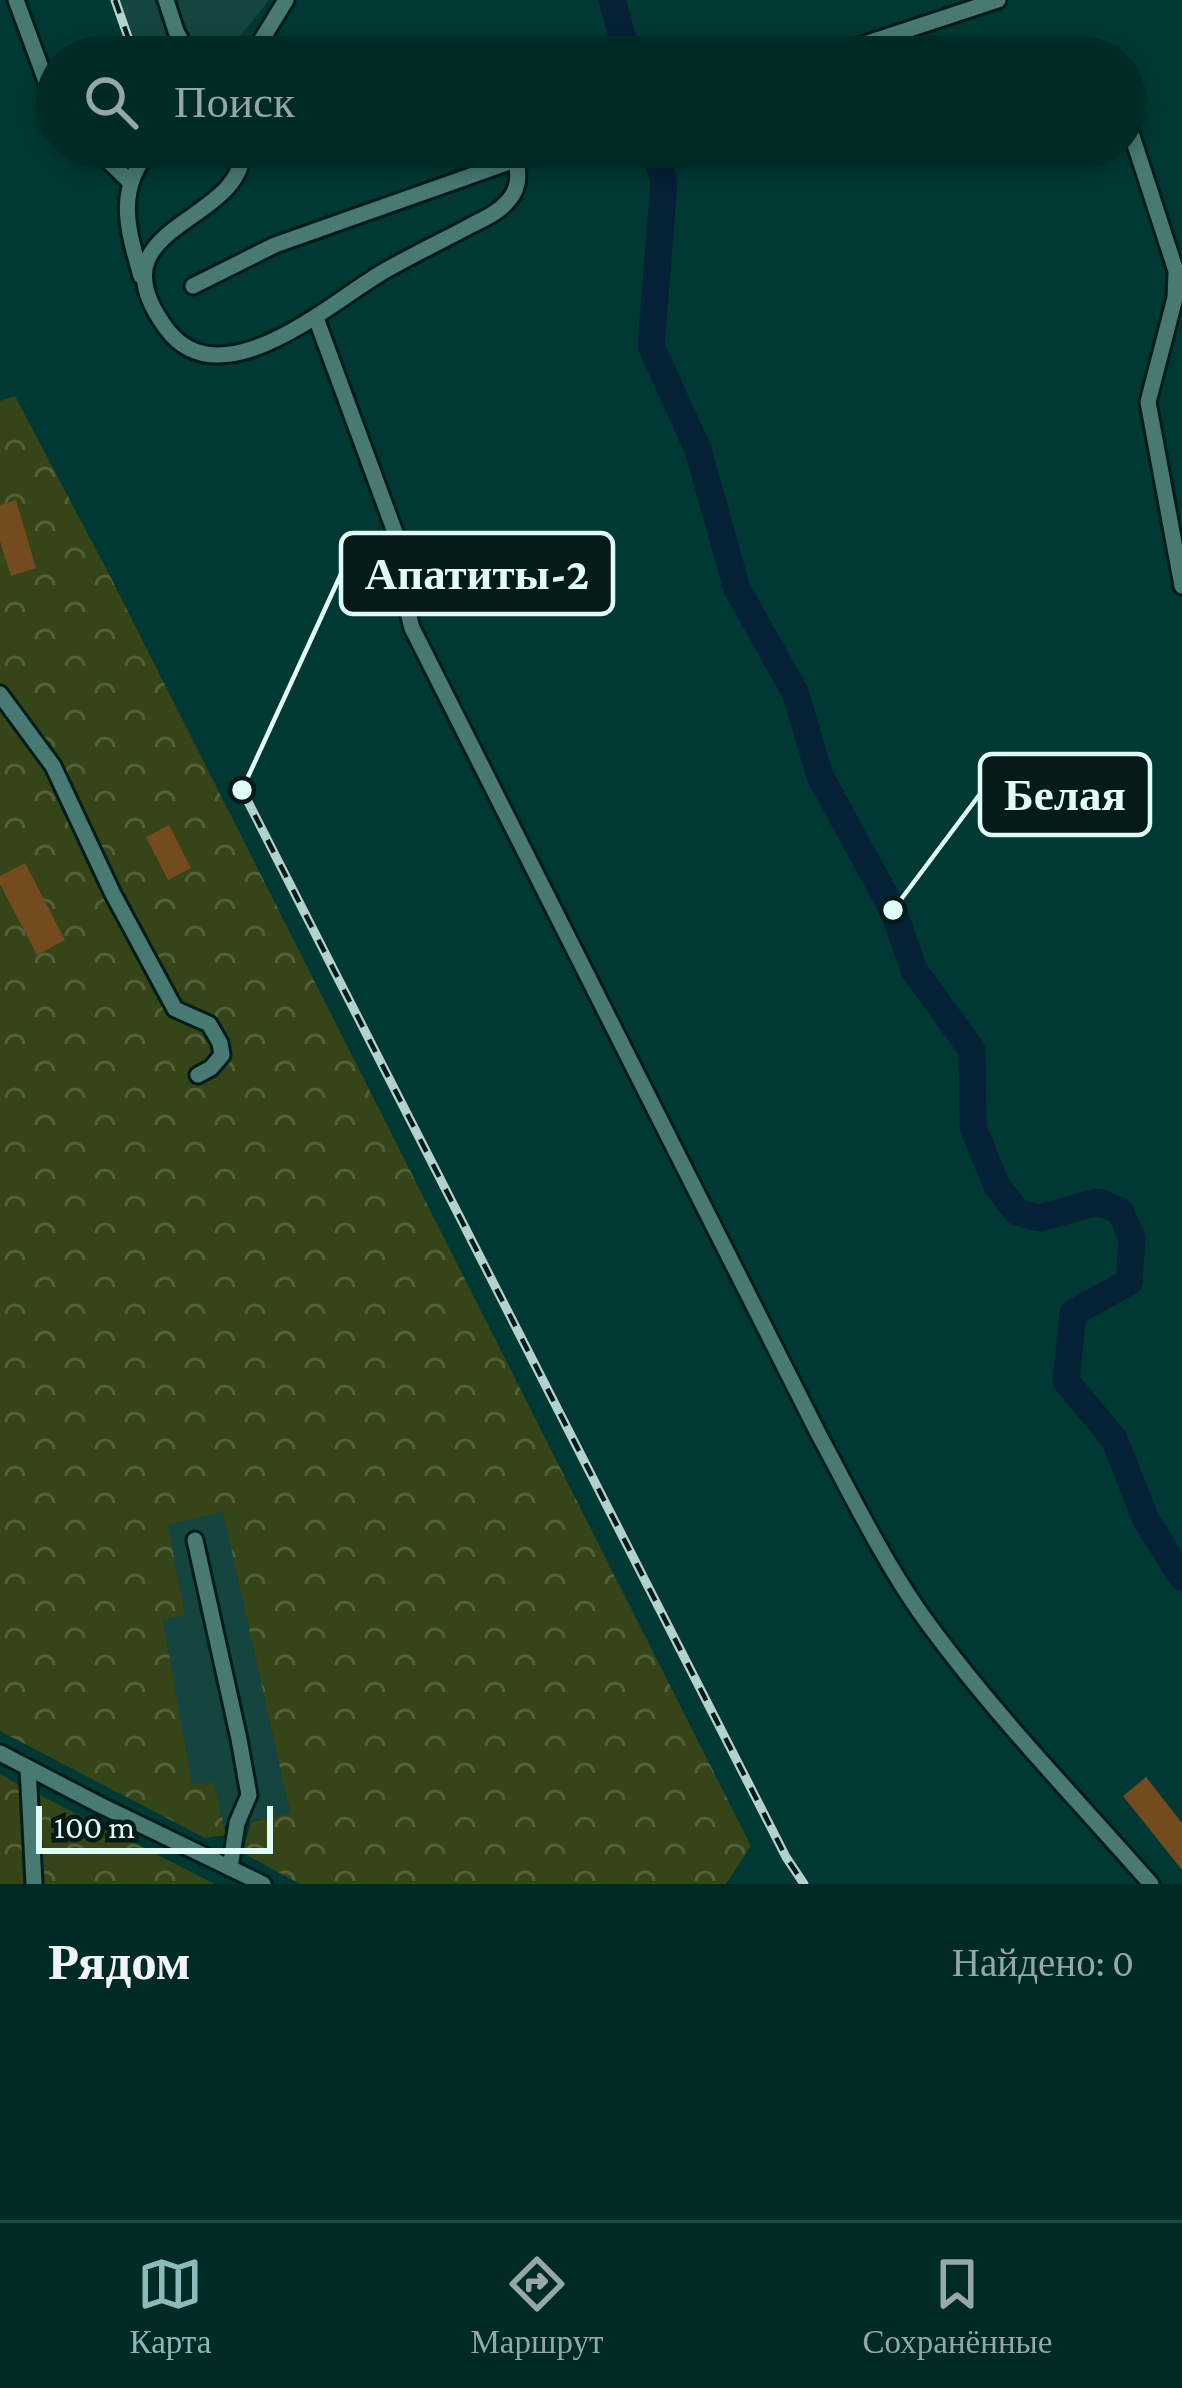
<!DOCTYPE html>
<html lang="ru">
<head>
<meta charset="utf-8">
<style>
  body { margin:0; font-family:"Crimson Pro",serif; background:#0e3632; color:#f1f3f6 }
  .scale { position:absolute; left:36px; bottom:30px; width:237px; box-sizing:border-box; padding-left:12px; border:6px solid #e1fbf7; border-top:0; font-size:33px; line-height:42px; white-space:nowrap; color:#e1fbf7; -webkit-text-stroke:9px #061b19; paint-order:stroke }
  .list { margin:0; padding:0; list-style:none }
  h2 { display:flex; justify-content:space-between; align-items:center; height:156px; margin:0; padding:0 48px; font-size:51px }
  h2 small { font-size:39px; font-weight:400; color:#95a7a7 }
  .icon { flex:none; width:66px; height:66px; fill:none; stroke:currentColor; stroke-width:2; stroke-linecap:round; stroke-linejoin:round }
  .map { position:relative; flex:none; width:1182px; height:1884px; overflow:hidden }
  .search { position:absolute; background:#002a26; box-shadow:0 6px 18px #0003; left:36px; right:36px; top:36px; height:132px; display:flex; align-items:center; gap:30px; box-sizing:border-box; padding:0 42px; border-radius:66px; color:#95a7a7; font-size:45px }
  .sheet { height:336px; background:#002a26 }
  nav { display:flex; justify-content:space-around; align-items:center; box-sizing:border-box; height:168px; border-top:3px solid #224643; background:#002a26; font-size:33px; color:#95a7a7 }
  nav a { display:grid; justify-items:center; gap:6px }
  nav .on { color:#8bbbb9 }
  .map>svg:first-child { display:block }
  .built { fill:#144541 }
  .forest { fill:url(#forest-crowns) }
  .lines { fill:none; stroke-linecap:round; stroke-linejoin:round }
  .river { stroke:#052136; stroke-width:27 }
  .building { fill:#734b1f }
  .minor-casing { stroke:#021c19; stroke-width:21 }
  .minor { stroke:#487973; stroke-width:15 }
  .rail-casing { stroke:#b2d2ce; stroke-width:9 }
  .rail { stroke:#061b19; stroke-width:4.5; stroke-dasharray:14; stroke-linecap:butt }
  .leader { fill:none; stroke:#e1fbf7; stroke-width:4.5 }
  .callout-dot { fill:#e1fbf7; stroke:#061b19; stroke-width:4.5 }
  .callout { fill:#061b19; stroke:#e1fbf7; stroke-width:4.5 }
  .callout-label { font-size:45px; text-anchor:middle; font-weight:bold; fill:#e1fbf7 }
</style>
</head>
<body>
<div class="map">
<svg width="1182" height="1884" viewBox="0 0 1182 1884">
  <defs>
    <pattern id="forest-crowns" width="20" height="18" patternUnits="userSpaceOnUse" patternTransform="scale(3)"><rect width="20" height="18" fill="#354517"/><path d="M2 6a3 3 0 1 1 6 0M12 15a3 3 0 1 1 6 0" fill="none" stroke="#52613a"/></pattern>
  </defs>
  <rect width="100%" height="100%" fill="#003833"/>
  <g class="built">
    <path d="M119 0H269L224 57H139Z"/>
    <path d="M223 1512 290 1814 224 1826 214 1782 192 1786 163 1620 185 1615 168 1525Z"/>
  </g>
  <g class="forest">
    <path d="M15 396 112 580 751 1846 726 1884H300L243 1853 251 1822 290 1813 223 1512 168 1525 185 1615 163 1620 192 1785 214 1782 226 1835 205 1838 0 1731V401Z"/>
    <path d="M0 1774 12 1781 215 1884H0Z"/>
  </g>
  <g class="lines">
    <g class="river">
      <path d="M612 0 628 57"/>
      <path d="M654 147 664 182 651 346 698 450 737 589 795 692 820 776 893 910 914 970 972 1050 973 1128 997 1186 1017 1212 1039 1218 1098 1202 1120 1211 1132 1238 1129 1282 1073 1313 1066 1381 1114 1439 1146 1520 1182 1577"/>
    </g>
  </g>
  <g class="building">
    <path d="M16 500 36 568 11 576 0 541V505Z"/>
    <path d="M169 825 191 868 168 880 146 837Z"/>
    <path d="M25 863 65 940 37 955 0 884V876Z"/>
    <path d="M1146 1777 1182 1823V1870L1123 1796Z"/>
  </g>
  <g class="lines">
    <defs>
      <g id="minor">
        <path d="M16 0 57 111"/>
        <path d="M166 0 176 31 190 57"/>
        <path d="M876 40 890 57"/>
        <path d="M251 57 286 0"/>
        <path d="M825 57 998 0"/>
        <path d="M1125 114 1176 271 1175 298 1148 402 1182 586"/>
        <path d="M94 147 129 181"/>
        <path d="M243 147C246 226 88 222 166 328 220 402 329 304 381 273 410 256 440 242 470 226 483 219 498 213 508 201 519 189 520 175 515 159"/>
        <path d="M141 276C127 227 115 189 152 147"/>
        <path d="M193 286 275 245 552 147"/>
        <path d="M316 318 396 535C403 566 403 597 412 628L819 1435C851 1494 881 1556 919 1611 988 1708 1073 1795 1151 1884"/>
        <path d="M0 694 53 766 113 894 175 1009 209 1024 220 1043 222 1055 211 1068 198 1075"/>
        <path d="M195 1540 239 1739 249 1795 237 1823 230 1868"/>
        <path d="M0 1753 100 1805 263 1884"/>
        <path d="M28 1768 34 1884"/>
      </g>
    </defs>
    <use href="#minor" class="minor-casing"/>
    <use href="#minor" class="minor"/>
    <defs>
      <g id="rail">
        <path d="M115 0 135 57"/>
        <path d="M242 790 786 1857 804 1884"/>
      </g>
    </defs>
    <use href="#rail" class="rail-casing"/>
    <use href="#rail" class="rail"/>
  </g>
  <path class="leader" d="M242 790L341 574M893 910L980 794"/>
  <g class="callout-dot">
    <circle cx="242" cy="790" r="12"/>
    <circle cx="893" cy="910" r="12"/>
  </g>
  <g class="callout">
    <rect x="341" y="533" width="272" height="81" rx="12"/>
    <rect x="980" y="754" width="170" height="81" rx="12"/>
  </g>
  <g class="callout-label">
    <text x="477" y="589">Апатиты-2</text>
    <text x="1065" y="810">Белая</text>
  </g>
</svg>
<div class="scale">100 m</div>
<div class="search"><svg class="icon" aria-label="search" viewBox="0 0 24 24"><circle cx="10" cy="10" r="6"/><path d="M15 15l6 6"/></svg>Поиск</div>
</div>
<section class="sheet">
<h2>Рядом<small>Найдено: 0</small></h2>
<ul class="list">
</ul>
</section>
<nav>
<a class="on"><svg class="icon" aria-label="map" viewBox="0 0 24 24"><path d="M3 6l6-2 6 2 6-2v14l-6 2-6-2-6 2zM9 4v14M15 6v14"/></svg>Карта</a>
<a><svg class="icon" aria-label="directions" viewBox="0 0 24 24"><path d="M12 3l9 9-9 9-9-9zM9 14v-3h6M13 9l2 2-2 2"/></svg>Маршрут</a>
<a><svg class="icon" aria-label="saved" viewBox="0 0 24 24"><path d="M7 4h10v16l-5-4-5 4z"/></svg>Сохранённые</a>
</nav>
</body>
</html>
